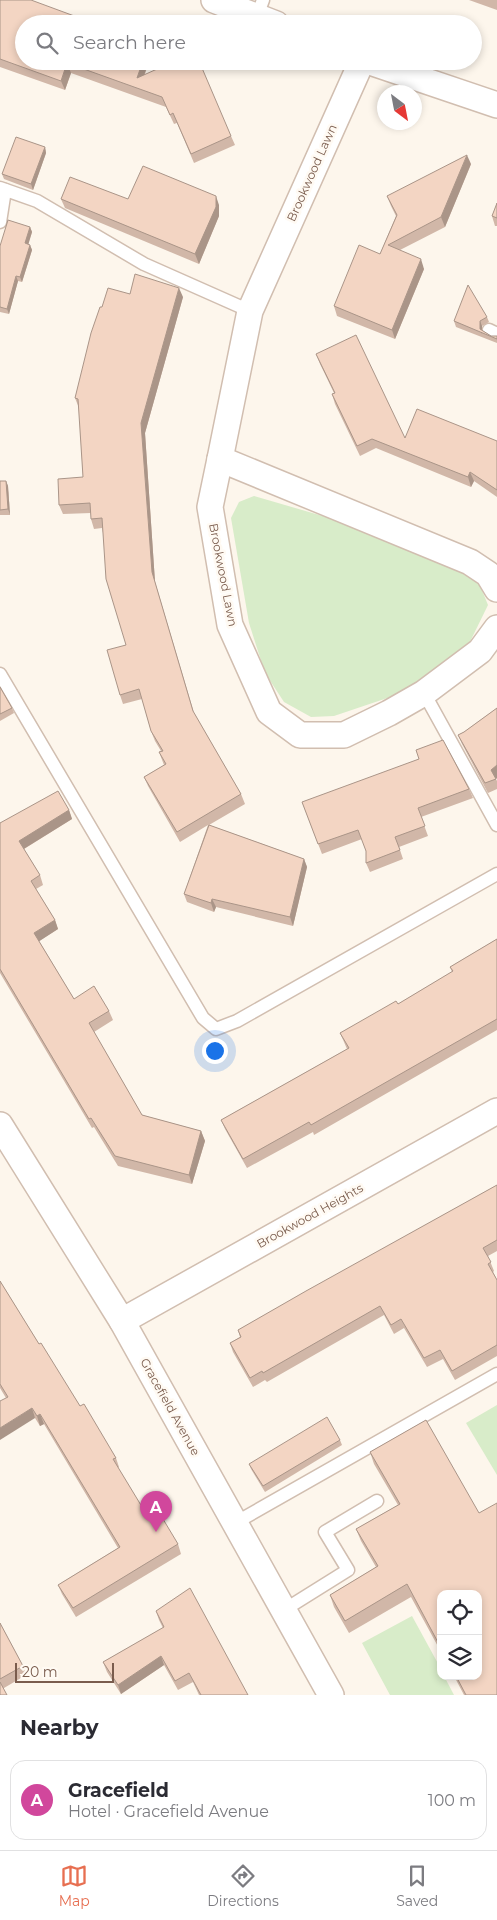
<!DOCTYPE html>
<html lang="en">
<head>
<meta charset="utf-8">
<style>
  body { margin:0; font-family:Montserrat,sans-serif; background:#f2f2f3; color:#2b2b33 }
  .controls { position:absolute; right:15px; bottom:15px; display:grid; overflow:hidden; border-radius:10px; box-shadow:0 2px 8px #0003 }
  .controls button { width:45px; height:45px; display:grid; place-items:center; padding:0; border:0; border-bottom:1px solid #e1e1e2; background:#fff; color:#2b2b33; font:25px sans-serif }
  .compass { position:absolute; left:377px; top:85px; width:45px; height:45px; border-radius:50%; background:#fff; box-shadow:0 2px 8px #0003; rotate:148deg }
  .scale { position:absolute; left:15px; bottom:12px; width:99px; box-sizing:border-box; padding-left:5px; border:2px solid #7a5c4d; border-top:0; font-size:14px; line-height:18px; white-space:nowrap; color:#7a5c4d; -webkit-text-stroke:4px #fffaf3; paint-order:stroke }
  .you { position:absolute; left:214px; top:1050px; width:18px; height:18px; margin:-12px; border:4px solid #fff; border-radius:50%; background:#1a73e8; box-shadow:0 0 0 8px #1a73e833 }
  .badge { display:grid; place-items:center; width:32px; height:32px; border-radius:50%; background:#e76f51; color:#fff; font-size:16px; font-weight:700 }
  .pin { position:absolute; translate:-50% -41px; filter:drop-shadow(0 1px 2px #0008) }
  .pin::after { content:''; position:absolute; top:26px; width:18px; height:15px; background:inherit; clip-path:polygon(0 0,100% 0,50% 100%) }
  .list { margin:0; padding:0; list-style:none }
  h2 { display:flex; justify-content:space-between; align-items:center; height:65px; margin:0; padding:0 20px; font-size:21px }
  h2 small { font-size:16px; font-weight:400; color:#7c7c81 }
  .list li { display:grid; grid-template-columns:32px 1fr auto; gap:15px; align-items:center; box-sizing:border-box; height:80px; margin:0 10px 10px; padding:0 10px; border:1px solid #e1e1e2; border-radius:15px }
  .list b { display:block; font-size:19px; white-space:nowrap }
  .list p { margin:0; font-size:16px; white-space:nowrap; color:#7c7c81 }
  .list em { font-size:16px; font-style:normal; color:#7c7c81 }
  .icon { flex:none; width:28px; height:28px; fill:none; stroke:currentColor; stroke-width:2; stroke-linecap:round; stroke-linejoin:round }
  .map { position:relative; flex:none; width:497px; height:1695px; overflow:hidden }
  .search { position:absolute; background:#fff; box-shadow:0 2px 8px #0003; left:15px; right:15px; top:15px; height:55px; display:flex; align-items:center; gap:12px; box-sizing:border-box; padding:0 18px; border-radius:28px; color:#7c7c81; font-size:19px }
  .sheet { height:155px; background:#fff }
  nav { display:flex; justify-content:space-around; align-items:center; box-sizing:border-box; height:70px; border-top:1px solid #e1e1e2; background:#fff; font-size:14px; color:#7c7c81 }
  nav a { display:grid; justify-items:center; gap:2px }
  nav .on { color:#e76f51 }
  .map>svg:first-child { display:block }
  .green { fill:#d8ecc9 }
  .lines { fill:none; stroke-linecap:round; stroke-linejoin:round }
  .lane-casing { stroke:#d1beb0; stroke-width:15 }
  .street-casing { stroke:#d1beb0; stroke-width:28 }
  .lane { stroke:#fff; stroke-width:12 }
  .street { stroke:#fff; stroke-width:25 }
  .wall { fill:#d1b7a8 }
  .shaded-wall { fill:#aa9588 }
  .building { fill:#f3d5c3; stroke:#aa9588 }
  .labels { text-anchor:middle; stroke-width:5; stroke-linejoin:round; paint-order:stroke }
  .street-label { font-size:12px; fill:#7a5c4d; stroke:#fffaf3 }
</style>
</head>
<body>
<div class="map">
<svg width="497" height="1695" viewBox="0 0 497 1695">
  <rect width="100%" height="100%" fill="#fdf6ec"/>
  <g class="green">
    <path d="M254 496 333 519 477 578 488 605 465 652 417 688 334 716 311 717 284 702 265 673 249 623 231 518 239 502Z"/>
    <path d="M497 1405V1475L466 1423Z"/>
    <path d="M412 1616 441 1669V1676H444L454 1695H390L362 1643Z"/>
  </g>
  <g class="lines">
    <defs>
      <g id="lane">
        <path d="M257 16 263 0"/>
        <path d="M0 188 37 201 144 264 250 311"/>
        <path d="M0 222 5 190"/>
        <path d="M489 330 497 334"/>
        <path d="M0 674 203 1018 216 1029 237 1021 497 874"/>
        <path d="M424 693 497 825"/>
        <path d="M235 1523 497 1374"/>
        <path d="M284 1610 348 1570 325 1532 377 1501"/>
      </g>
      <g id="street">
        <path d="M214 0 276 24"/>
        <path d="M367 61 497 105"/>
        <path d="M220 459 250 311 362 61"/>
        <path d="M497 589 488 574 470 562 220 459 210 507 230 625 269 712 300 735H344L389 713 424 693 480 651 497 628"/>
        <path d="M0 1125 122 1321 331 1695"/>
        <path d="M122 1321 497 1111"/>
      </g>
    </defs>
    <use href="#lane" class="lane-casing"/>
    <use href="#street" class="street-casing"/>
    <use href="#lane" class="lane"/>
    <use href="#street" class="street"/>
  </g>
  <g class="wall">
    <path d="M0 0 24 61H149L145 74 231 136 235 145 194 163 177 123 174 124 166 107 71 73 65 90 0 67Z"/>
    <path d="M469 0H497V10Z"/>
    <path d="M45 147 46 153 33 190 4 179 2 174Z"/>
    <path d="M471 164 445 227 400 250 424 269 395 339 337 316 334 306 380 254 396 216 391 206 387 196Z"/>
    <path d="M61 199H128L219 205V216L199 264 65 208Z"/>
    <path d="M497 203V226H495L492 216Z"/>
    <path d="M30 227 32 232 28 244 30 245 32 250 22 282 18 281 9 314 0 312V246Z"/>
    <path d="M130 294 183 297 145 433 155 582 194 713 241 794 245 804 209 825 304 859 307 867 293 926 216 907 214 912 187 902 184 894 208 825 180 842 148 786 144 777 164 765 159 752 161 751 155 741 151 731 142 699 123 704 120 695 126 645 102 528 94 529 91 519V513L63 514 59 505 83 477 79 408 75 398 102 307Z"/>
    <path d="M487 317 489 322 482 326V330L491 336H497V343L456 327 454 321Z"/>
    <path d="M316 354 405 438 497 441V497L474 481 471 487 376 448 360 456 335 404 332 394 334 393 320 364Z"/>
    <path d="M0 481H6L8 486 10 515H0Z"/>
    <path d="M0 687 12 708 14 713 0 721Z"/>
    <path d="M497 708V778L496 779 497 781V789L488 793 462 744 458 735 464 732Z"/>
    <path d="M469 789 473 798 421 817 428 836 399 847 403 859 370 872 366 863V851L362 839 322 854 302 802Z"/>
    <path d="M69 810 72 819 24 849 40 875 43 885 36 889 55 920 58 929 39 941 74 999 109 1011 113 1020 94 1032 142 1115 201 1131 205 1141 192 1184 118 1166 94 1127 92 1128 0 973V823Z"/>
    <path d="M497 939V1030L314 1135 313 1132 247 1168 225 1129 221 1120 347 1049 344 1042 340 1033 398 1004 452 972 450 967Z"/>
    <path d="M497 1185V1251L488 1256 494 1271 493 1272 497 1280V1356L455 1380 443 1359 427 1367 404 1328 394 1334 384 1315 267 1382 265 1380 253 1387 233 1352 230 1343 240 1337 238 1330Z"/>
    <path d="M0 1281 39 1344 80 1406 116 1458 119 1467 118 1468 153 1525 178 1544 181 1554 76 1617 62 1594 58 1585 118 1548 44 1424 40 1426 35 1418 6 1398 0 1388Z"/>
    <path d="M426 1420 497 1695H464L454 1676H478L441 1594V1652L411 1597 349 1633 334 1607 330 1595 376 1567 361 1541 356 1529 398 1505 374 1464 370 1452Z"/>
    <path d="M340 1440 342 1445 265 1492 251 1469 249 1464Z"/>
    <path d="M156 1611 248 1695H199L193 1682 178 1690 164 1665 121 1694 107 1672 103 1662 163 1628 159 1620Z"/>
    <path d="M0 1623 23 1666 26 1675 4 1688 0 1695Z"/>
  </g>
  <g class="shaded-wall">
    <path d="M143 61H149L140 87 137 78Z"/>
    <path d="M67 63 71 73 65 90 61 81Z"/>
    <path d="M45 147 46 153 33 190 31 184Z"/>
    <path d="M467 155 471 164 445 227 441 217Z"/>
    <path d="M216 196 219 205V216L199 264 195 254Z"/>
    <path d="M30 227 32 232 27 249 25 243Z"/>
    <path d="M30 245 32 250 22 282 20 277Z"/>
    <path d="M421 259 424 269 395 339 392 330Z"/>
    <path d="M16 276 18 281 9 314 7 309Z"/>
    <path d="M179 288 183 297 145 433 155 582 196 721 152 572 141 423Z"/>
    <path d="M480 321 482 326V334L480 329Z"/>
    <path d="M470 472 474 481 471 487 468 477Z"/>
    <path d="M6 481 8 486 10 515 8 509Z"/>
    <path d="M497 765V778L494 780 491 770Z"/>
    <path d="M69 810 72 819 22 850 19 841Z"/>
    <path d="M304 859 307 867 293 926 290 917Z"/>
    <path d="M212 899 216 907 214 912 211 903Z"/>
    <path d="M55 920 58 929 38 942 34 933Z"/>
    <path d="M201 1131 205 1141 192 1184 189 1175Z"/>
    <path d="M32 1408 35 1418 0 1440V1428Z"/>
    <path d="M40 1414 44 1424 40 1426 37 1416Z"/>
    <path d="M161 1656 164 1665 121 1694 118 1685Z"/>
  </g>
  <g class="building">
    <path d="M0 0H31L96 24H24V61H143L137 78 175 61H199L231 136 191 154 173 113 170 115 162 97 67 63 61 81 0 59Z"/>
    <path d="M16 137 45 147 31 184 2 174Z"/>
    <path d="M467 155 441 217 388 245 421 259 392 330 334 306 359 245 380 254 397 215 387 196Z"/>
    <path d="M143 166 216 196V207L195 254 61 199 70 177 128 199Z"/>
    <path d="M497 203V218L492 216Z"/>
    <path d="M8 220 30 227 25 243 30 245 20 277 16 276 7 309 0 307V246Z"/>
    <path d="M135 274 179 288 141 423 152 572 193 711 241 794 177 832 144 777 166 764 159 752 163 751 151 731 139 689 120 695 107 650 126 645 106 579 102 518 91 519 90 503 59 505 58 479 83 477 78 399 75 398 91 333 100 307H102L108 288 130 294Z"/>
    <path d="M468 285 487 317 480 321V329L491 336H497V339L454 321Z"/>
    <path d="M356 335 405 438 417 409 497 441V490L470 472 468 477 372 439 357 446 332 394 335 393 316 354Z"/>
    <path d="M0 481H6L8 509 0 510Z"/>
    <path d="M0 687 12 708 0 714Z"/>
    <path d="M497 708V765L491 770 496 779 485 783 458 735 464 732Z"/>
    <path d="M443 740 469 789 418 808 425 826 395 837 400 850 366 863V851L358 830 318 844 302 802 419 759 416 750Z"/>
    <path d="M58 791 69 810 19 841 40 875 31 881 55 920 34 933 74 999 94 986 109 1011 89 1023 142 1115 201 1131 189 1175 115 1156 91 1118 89 1119 0 969V823Z"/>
    <path d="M209 825 304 859 290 917 212 899 211 903 184 894Z"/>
    <path d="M497 939V1019L311 1125 309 1122 243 1159 221 1120 349 1048 340 1033 396 1001 398 1004 453 971 450 967Z"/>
    <path d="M497 1185V1240L483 1248 491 1262 488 1264 497 1280V1345L452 1371 440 1350 424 1358 401 1319 391 1325 380 1306 263 1373 262 1371 250 1378 230 1343 241 1337 238 1330 306 1291Z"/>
    <path d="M0 1281 39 1344 41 1343 80 1406 84 1404 116 1458 113 1459 153 1525 163 1519 178 1544 73 1608 58 1585 120 1547 40 1414 37 1416 32 1408 0 1428V1401L8 1397 0 1384Z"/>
    <path d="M327 1417 340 1440 263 1486 249 1464Z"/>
    <path d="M426 1420 479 1513 497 1503V1695H466L456 1676H478V1594H441V1648L407 1584 345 1621 330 1595 378 1566 356 1529 400 1504 370 1452Z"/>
    <path d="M190 1588 248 1695H201L189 1673 175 1681 161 1656 118 1685 103 1662 164 1627 156 1611Z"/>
    <path d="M0 1623 23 1666 0 1679Z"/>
    <path d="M0 1682 7 1695H0Z"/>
  </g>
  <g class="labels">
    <g class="street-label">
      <text transform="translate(312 173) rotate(-66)" y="4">Brookwood Lawn</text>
      <text transform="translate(223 575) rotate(79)" y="4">Brookwood Lawn</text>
      <text transform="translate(310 1216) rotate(-29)" y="4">Brookwood Heights</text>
      <text transform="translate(170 1407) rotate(61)" y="4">Gracefield Avenue</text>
    </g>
  </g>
</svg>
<div class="controls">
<button><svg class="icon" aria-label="locate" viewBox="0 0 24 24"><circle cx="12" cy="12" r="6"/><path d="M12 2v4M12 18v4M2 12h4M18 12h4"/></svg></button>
<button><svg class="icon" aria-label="layers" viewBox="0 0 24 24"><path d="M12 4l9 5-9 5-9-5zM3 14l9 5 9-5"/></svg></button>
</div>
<svg class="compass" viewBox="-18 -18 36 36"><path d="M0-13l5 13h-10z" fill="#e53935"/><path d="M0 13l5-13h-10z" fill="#7c7c81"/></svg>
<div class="scale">20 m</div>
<div class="you"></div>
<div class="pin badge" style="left:156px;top:1532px;background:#d1479c">A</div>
<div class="search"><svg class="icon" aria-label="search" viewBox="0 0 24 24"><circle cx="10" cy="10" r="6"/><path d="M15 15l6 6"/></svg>Search here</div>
</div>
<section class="sheet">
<h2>Nearby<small></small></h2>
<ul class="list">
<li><span class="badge" style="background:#d1479c">A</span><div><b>Gracefield</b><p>Hotel · Gracefield Avenue</p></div><em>100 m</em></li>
</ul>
</section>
<nav>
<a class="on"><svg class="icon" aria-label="map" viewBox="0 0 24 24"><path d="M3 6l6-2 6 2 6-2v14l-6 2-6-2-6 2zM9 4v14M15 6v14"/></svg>Map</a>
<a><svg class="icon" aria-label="directions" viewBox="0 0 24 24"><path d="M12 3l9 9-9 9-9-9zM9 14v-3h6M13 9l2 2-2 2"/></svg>Directions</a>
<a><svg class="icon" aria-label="saved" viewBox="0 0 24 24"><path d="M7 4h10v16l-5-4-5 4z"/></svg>Saved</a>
</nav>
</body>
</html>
